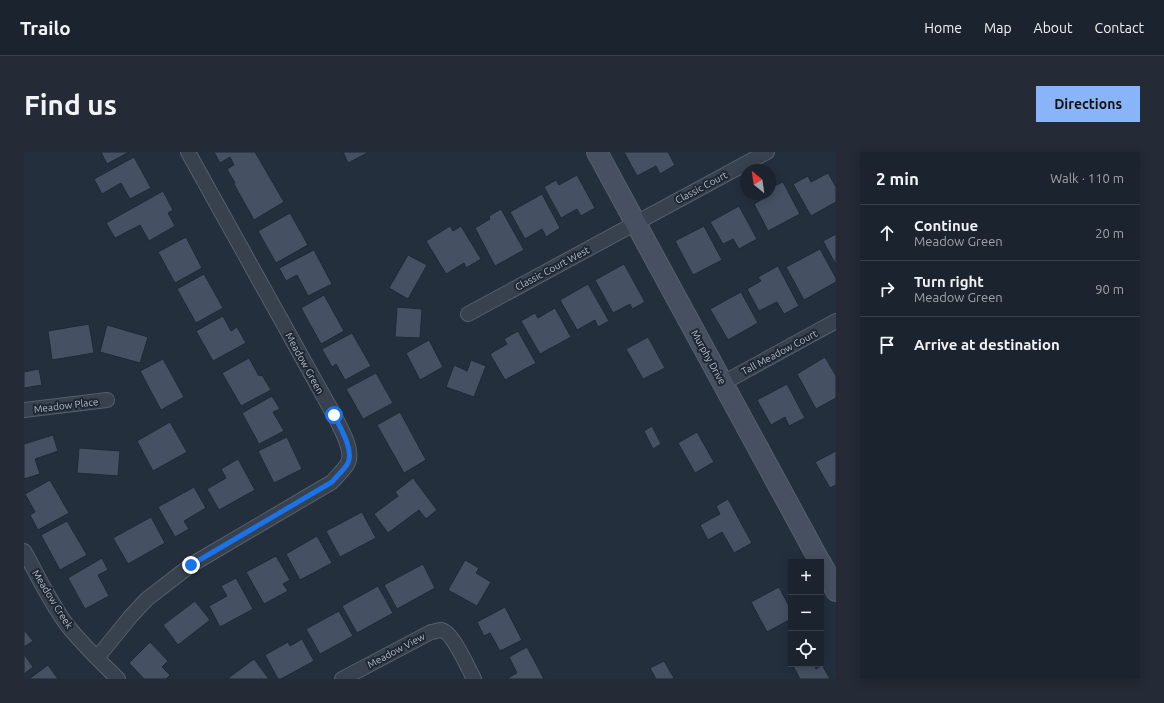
<!DOCTYPE html>
<html lang="en">
<head>
<meta charset="utf-8">
<style>
  body { margin:0; font-family:Ubuntu,sans-serif; background:#242b36; color:#f1f3f6 }
  .controls { position:absolute; right:12px; bottom:12px; display:grid; overflow:hidden; border-radius:0px; box-shadow:0 2px 10px #0003 }
  .controls button { width:36px; height:36px; display:grid; place-items:center; padding:0; border:0; border-bottom:1px solid #39404a; background:#1b232e; color:#f1f3f6; font:20px sans-serif }
  .compass { position:absolute; left:716px; top:12px; width:36px; height:36px; border-radius:50%; background:#1b232e; box-shadow:0 2px 10px #0003; rotate:331deg }
  .stop { position:absolute; width:12px; height:12px; margin:-9px; border:3px solid #1a73e8; border-radius:50%; background:#fff }
  .stop.end { background:#1a73e8; border-color:#fff; box-shadow:0 1px 4px #0008 }
  .list { margin:0; padding:0; list-style:none }
  h2 { display:flex; justify-content:space-between; align-items:center; height:52px; margin:0; padding:0 16px; font-size:17px }
  h2 small { font-size:13px; font-weight:400; color:#a0a4aa }
  .list li { display:grid; grid-template-columns:26px 1fr auto; gap:12px; align-items:center; box-sizing:border-box; height:56px; padding:0 16px; border-top:1px solid #39404a }
  .list b { display:block; font-size:15px; white-space:nowrap }
  .list p { margin:0; font-size:13px; white-space:nowrap; color:#a0a4aa }
  .list em { font-size:13px; font-style:normal; color:#a0a4aa }
  .icon { flex:none; width:22px; height:22px; fill:none; stroke:currentColor; stroke-width:2; stroke-linecap:round; stroke-linejoin:round }
  .map { position:relative; flex:none; width:812px; height:527px; overflow:hidden; border-radius:0px }
  header { display:flex; align-items:center; gap:24px; box-sizing:border-box; height:56px; padding:0 20px; background:#1b232e; border-bottom:1px solid #39404a }
  header strong { font-size:19px }
  nav { display:flex; gap:22px; margin-inline-start:auto; font-size:14px }
  .intro { display:flex; align-items:center; justify-content:space-between; box-sizing:border-box; height:96px; padding:0 24px }
  h1 { margin:0; font-size:28px }
  .button { padding:10px 18px; border-radius:0px; background:#8ab4f8; color:#111; font-size:14px; font-weight:700 }
  main { display:flex; gap:24px; padding:0 24px }
  aside { flex:1; background:#1b232e; border-radius:0px; box-shadow:0 2px 10px #0003 }
  .map>svg:first-child { display:block }
  .building { fill:#455162; stroke:#1f2835 }
  .lines { fill:none; stroke-linecap:round; stroke-linejoin:round }
  .street-casing { stroke:#565f6c; stroke-width:16 }
  .secondary-casing { stroke:#565f6c; stroke-width:22 }
  .street { stroke:#38414e; stroke-width:14 }
  .secondary { stroke:#465061; stroke-width:20 }
  .route { stroke:#1a73e8; stroke-width:5 }
  .labels { text-anchor:middle; stroke-width:4; stroke-linejoin:round; paint-order:stroke }
  .street-label { font-size:10px; fill:#b4bcc9; stroke:#1d2633 }
</style>
</head>
<body>
<header>
<strong>Trailo</strong>
<nav><a>Home</a><a>Map</a><a>About</a><a>Contact</a></nav>
</header>
<div class="intro"><h1>Find us</h1><a class="button">Directions</a></div>
<main>
<div class="map">
<svg width="812" height="527" viewBox="0 0 812 527">
  <rect width="100%" height="100%" fill="#242f3e"/>
  <g class="building">
    <path d="M77 0H105L83 12Z"/>
    <path d="M190 0H231L260 50 230 68 210 32 211 31 203 17 210 13 206 5 196 11Z"/>
    <path d="M319 0H345L324 11Z"/>
    <path d="M600 0H644L651 13 636 22 632 14 613 24Z"/>
    <path d="M110 5 127 36 106 47 97 31 78 42 70 27Z"/>
    <path d="M804 21 812 35V50L787 64 769 32 784 24 787 30Z"/>
    <path d="M553 23 571 56 557 64 553 57 537 66 520 35 532 28 535 33Z"/>
    <path d="M759 30 776 62 744 79 730 52 747 42 746 36Z"/>
    <path d="M139 39 149 58 144 61 151 74 125 89 116 73 91 86 82 71Z"/>
    <path d="M518 42 536 76 522 85 518 77 501 87 486 60Z"/>
    <path d="M715 54 733 87 715 97 709 87 699 92 686 70Z"/>
    <path d="M477 57 500 98 471 114 451 76 466 67 465 64Z"/>
    <path d="M266 61 284 93 252 111 234 79Z"/>
    <path d="M426 74 429 79 437 74 457 107 442 116 440 111 422 122 402 89Z"/>
    <path d="M680 74 698 108 669 123 651 89Z"/>
    <path d="M812 82V113L799 89Z"/>
    <path d="M162 85 178 116 151 131 134 100Z"/>
    <path d="M796 97 812 126V130L780 148 762 115Z"/>
    <path d="M290 98 308 132 284 144 273 123 262 129 255 116Z"/>
    <path d="M384 103 403 113 384 147 365 136Z"/>
    <path d="M600 112 621 150 608 157 606 152 589 161 571 128Z"/>
    <path d="M754 114 775 154 760 162 753 150 735 159 723 137 737 129 734 125Z"/>
    <path d="M180 122 199 156 172 171 153 137Z"/>
    <path d="M564 132 585 169 574 175 571 168 553 178 536 148Z"/>
    <path d="M717 140 734 171 704 188 686 157Z"/>
    <path d="M300 143 320 179 297 192 277 156Z"/>
    <path d="M373 155 398 157 396 186 371 185Z"/>
    <path d="M531 156 547 185 516 202 497 169 511 161 514 166Z"/>
    <path d="M199 164 207 179 213 175 222 191 189 209 172 179Z"/>
    <path d="M65 172 70 201 28 208 24 179Z"/>
    <path d="M83 173 124 185 116 211 76 200Z"/>
    <path d="M494 179 512 211 481 228 466 202 483 192 480 187Z"/>
    <path d="M328 181 347 214 321 228 312 212 308 215 298 197Z"/>
    <path d="M624 185 641 216 619 227 602 197Z"/>
    <path d="M405 188 419 215 396 228 382 201Z"/>
    <path d="M801 205 812 224V246L792 257 773 222Z"/>
    <path d="M225 206 235 224 238 223 247 238 217 254 198 221Z"/>
    <path d="M139 207 160 245 137 258 116 219Z"/>
    <path d="M447 208 462 214 450 245 422 235 430 213 443 219Z"/>
    <path d="M15 217 18 233 0 236V220Z"/>
    <path d="M352 221 369 251 339 267 322 237Z"/>
    <path d="M763 232 781 266 765 274 761 265 747 273 733 248Z"/>
    <path d="M248 244 256 257 249 260 260 279 235 292 218 261Z"/>
    <path d="M376 260 402 308 380 321 353 273Z"/>
    <path d="M146 270 163 300 129 319 113 289Z"/>
    <path d="M628 274 637 292 629 297 620 279Z"/>
    <path d="M673 280 690 310 671 321 654 291Z"/>
    <path d="M29 283 34 299 11 307 16 322 0 327V292Z"/>
    <path d="M263 285 278 317 250 331 234 299Z"/>
    <path d="M55 296 96 299 94 324 53 321Z"/>
    <path d="M812 299V333L806 336 791 310Z"/>
    <path d="M214 307 231 338 195 358 183 337 202 326 197 317Z"/>
    <path d="M389 326 413 358 402 367 395 358 364 381 350 362 374 344 371 340Z"/>
    <path d="M26 328 45 361 14 378 6 363 11 360 1 342Z"/>
    <path d="M170 335 182 356 160 369 165 377 151 385 134 355Z"/>
    <path d="M704 347 728 391 710 401 698 380 684 388 676 373 696 362 692 354Z"/>
    <path d="M338 360 352 386 316 405 302 379Z"/>
    <path d="M127 365 141 391 104 412 89 386Z"/>
    <path d="M43 369 63 403 36 418 17 383Z"/>
    <path d="M293 384 308 411 276 428 262 402Z"/>
    <path d="M252 404 266 428 259 432 264 439 240 452 222 420Z"/>
    <path d="M78 406 84 418 74 423 85 444 61 457 44 426Z"/>
    <path d="M441 408 455 416 452 421 467 430 453 454 424 438Z"/>
    <path d="M399 412 411 436 373 457 360 433Z"/>
    <path d="M212 426 229 457 196 475 185 454 203 444 197 434Z"/>
    <path d="M354 434 369 461 333 481 318 454Z"/>
    <path d="M755 435 767 458V467L743 480 727 450Z"/>
    <path d="M171 449 186 468 154 493 139 473Z"/>
    <path d="M481 455 498 488 476 499 466 481 460 484 453 470Z"/>
    <path d="M315 459 329 484 296 502 282 477Z"/>
    <path d="M0 478 9 489 0 495Z"/>
    <path d="M278 487 290 509 257 527H254L241 503 264 490 266 494Z"/>
    <path d="M126 490 144 509 138 515 146 523 142 527H120L105 511Z"/>
    <path d="M503 495 520 527H482L493 521 485 505Z"/>
    <path d="M0 502 9 515 0 522Z"/>
    <path d="M230 507 245 527H203Z"/>
    <path d="M640 509 650 526 648 527H632L626 516Z"/>
    <path d="M773 512H790L792 517 798 513 806 527H776L769 514Z"/>
    <path d="M24 513 34 527H5Z"/>
  </g>
  <g class="lines">
    <defs>
      <g id="street">
        <path d="M444 162 743 0"/>
        <path d="M699 231 812 169"/>
        <path d="M0 258 83 248"/>
        <path d="M0 399C14 424 26 450 43 473 58 492 77 510 94 527"/>
        <path d="M73 506 107 464 123 447 167 413 308 330C313 324 320 318 324 311 330 298 316 275 310 263L164 0"/>
        <path d="M318 527 407 480C410 480 414 478 417 478 429 480 444 516 450 527"/>
      </g>
      <g id="secondary">
        <path d="M573 0 796 410"/>
        <path d="M797 411 812 439"/>
      </g>
    </defs>
    <use href="#street" class="street-casing"/>
    <use href="#secondary" class="secondary-casing"/>
    <use href="#street" class="street"/>
    <use href="#secondary" class="secondary"/>
  </g>
  <g class="lines">
    <path class="route" d="M167 413 308 330C313 324 320 318 324 311 330 298 316 275 310 263"/>
  </g>
  <g class="labels">
    <g class="street-label">
      <text transform="translate(677 35) rotate(-28)" y="4">Classic Court</text>
      <text transform="translate(528 116) rotate(-28)" y="4">Classic Court West</text>
      <text transform="translate(755 200) rotate(-28)" y="4">Tall Meadow Court</text>
      <text transform="translate(685 205) rotate(61)" y="4">Murphy Drive</text>
      <text transform="translate(281 211) rotate(61)" y="4">Meadow Green</text>
      <text transform="translate(42 253) rotate(-7)" y="4">Meadow Place</text>
      <text transform="translate(29 447) rotate(58)" y="4">Meadow Creek</text>
      <text transform="translate(372 498) rotate(-28)" y="4">Meadow View</text>
    </g>
  </g>
</svg>
<div class="controls">
<button>+</button>
<button>−</button>
<button><svg class="icon" aria-label="locate" viewBox="0 0 24 24"><circle cx="12" cy="12" r="6"/><path d="M12 2v4M12 18v4M2 12h4M18 12h4"/></svg></button>
</div>
<svg class="compass" viewBox="-18 -18 36 36"><path d="M0-13l5 13h-10z" fill="#e53935"/><path d="M0 13l5-13h-10z" fill="#a0a4aa"/></svg>
<div class="stop" style="left:310px;top:263px"></div>
<div class="stop end" style="left:167px;top:413px"></div>
</div>
<aside>
<h2>2 min<small>Walk · 110 m</small></h2>
<ul class="list">
<li><svg class="icon" aria-label="ahead" viewBox="0 0 24 24"><path d="M12 20V5M6 11l6-6 6 6"/></svg><div><b>Continue</b><p>Meadow Green</p></div><em>20 m</em></li>
<li><svg class="icon" aria-label="right" viewBox="0 0 24 24"><path d="M7 20v-9h11M14 6l5 5-5 5"/></svg><div><b>Turn right</b><p>Meadow Green</p></div><em>90 m</em></li>
<li><svg class="icon" aria-label="arrive" viewBox="0 0 24 24"><path d="M6 21V4h12l-3 4 3 4H6"/></svg><div><b>Arrive at destination</b></div></li>
</ul>
</aside>
</main>
</body>
</html>
